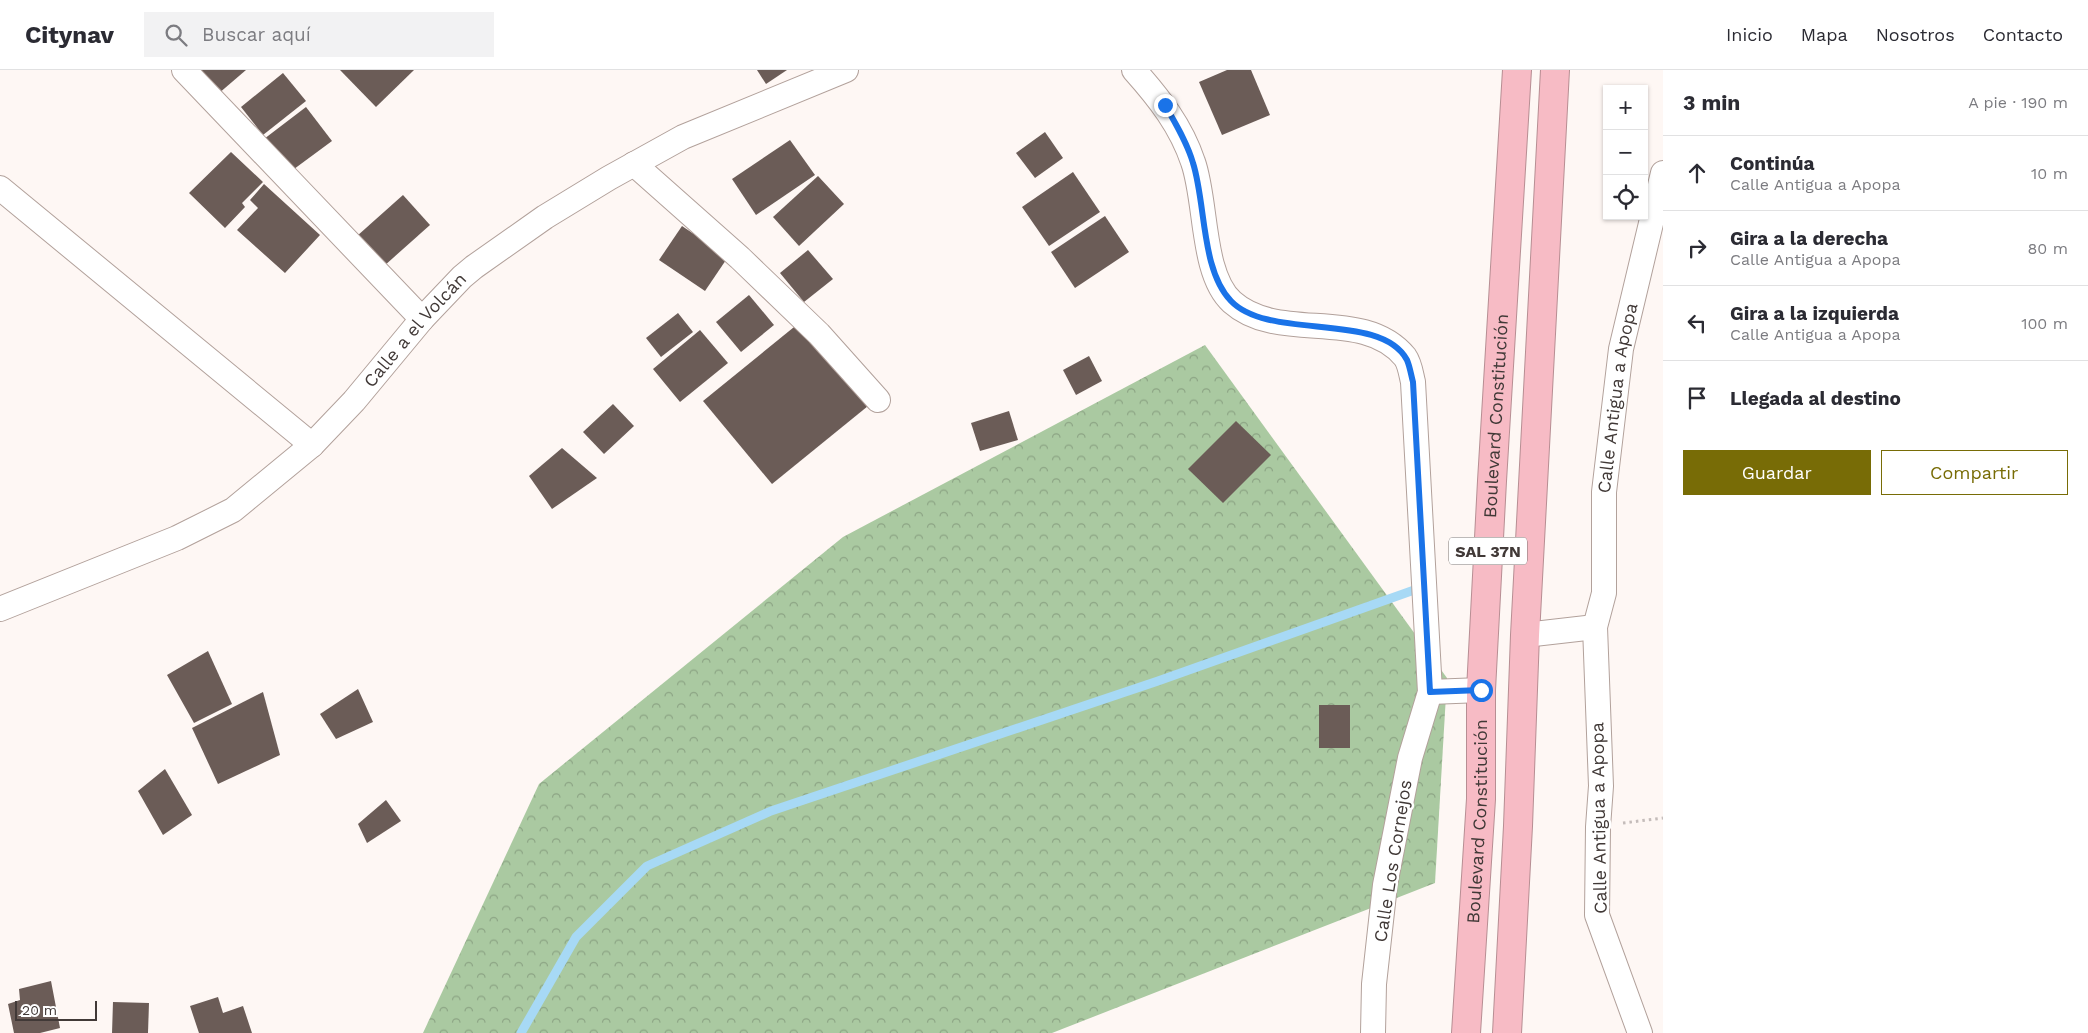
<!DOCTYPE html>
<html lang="es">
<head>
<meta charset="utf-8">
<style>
  body { margin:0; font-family:"Work Sans",sans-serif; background:#f2f2f3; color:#2b2b33 }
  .controls { position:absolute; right:15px; top:15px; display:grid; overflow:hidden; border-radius:0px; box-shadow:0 1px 4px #0004 }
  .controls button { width:45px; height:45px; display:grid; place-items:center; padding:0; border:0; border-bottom:1px solid #e1e1e2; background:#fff; color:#2b2b33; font:25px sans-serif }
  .scale { position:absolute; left:15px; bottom:12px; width:82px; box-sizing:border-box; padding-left:5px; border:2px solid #413937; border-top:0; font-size:14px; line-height:18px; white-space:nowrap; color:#413937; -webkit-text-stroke:4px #fff; paint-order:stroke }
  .stop { position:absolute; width:15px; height:15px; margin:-11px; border:4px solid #1a73e8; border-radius:50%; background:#fff }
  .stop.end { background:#1a73e8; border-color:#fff; box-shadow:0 1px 5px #0008 }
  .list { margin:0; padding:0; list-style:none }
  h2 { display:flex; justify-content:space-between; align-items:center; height:65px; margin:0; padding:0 20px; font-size:21px }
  h2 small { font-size:16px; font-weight:400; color:#7c7c81 }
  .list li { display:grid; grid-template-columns:32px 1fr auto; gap:15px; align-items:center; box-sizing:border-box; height:75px; padding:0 20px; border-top:1px solid #e1e1e2 }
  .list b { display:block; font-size:19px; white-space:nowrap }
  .list p { margin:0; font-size:16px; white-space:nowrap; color:#7c7c81 }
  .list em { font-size:16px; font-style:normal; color:#7c7c81 }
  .actions { display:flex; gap:10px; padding:15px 20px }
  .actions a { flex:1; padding:11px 0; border:1px solid #786c06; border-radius:0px; text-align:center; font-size:18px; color:#786c06 }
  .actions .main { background:#786c06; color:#fff }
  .icon { flex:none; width:28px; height:28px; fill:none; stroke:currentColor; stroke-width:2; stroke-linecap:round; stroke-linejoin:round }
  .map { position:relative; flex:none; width:1663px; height:963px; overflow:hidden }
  header { display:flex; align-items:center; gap:30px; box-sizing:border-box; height:70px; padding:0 25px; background:#fff; border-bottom:1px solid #e1e1e2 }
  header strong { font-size:24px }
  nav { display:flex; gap:28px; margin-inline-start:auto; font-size:18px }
  .search { width:350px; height:45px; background:#f2f2f3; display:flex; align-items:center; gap:12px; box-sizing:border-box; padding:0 18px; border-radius:0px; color:#7c7c81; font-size:19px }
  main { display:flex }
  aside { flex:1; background:#fff }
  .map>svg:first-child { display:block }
  .forest { fill:url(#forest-crowns) }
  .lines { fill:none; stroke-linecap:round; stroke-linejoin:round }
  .stream { stroke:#a7d9f5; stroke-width:9 }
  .building { fill:#6b5c57 }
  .street-casing { stroke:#b2a19b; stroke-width:26 }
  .highway-casing { stroke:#b78e93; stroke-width:30 }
  .path { stroke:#c4bcba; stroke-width:3; stroke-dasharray:2.5 4; stroke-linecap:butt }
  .street { stroke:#fff; stroke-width:24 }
  .highway { stroke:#f7bbc5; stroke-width:28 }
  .route { stroke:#1a73e8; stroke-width:6 }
  .labels { text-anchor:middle; stroke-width:5; stroke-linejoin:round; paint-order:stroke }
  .shield { fill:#fff; stroke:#7a7473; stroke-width:1 }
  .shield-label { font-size:16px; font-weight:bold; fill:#413937 }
  .street-label { font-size:18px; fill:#413937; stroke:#fff }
</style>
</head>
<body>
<header>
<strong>Citynav</strong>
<div class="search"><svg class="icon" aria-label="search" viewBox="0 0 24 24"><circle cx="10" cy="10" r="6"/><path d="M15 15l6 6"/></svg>Buscar aquí</div>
<nav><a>Inicio</a><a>Mapa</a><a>Nosotros</a><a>Contacto</a></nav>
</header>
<main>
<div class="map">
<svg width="1663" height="963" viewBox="0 0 1663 963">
  <defs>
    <pattern id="forest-crowns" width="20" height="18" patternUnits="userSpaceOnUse" patternTransform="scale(1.25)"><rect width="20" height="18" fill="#aac9a1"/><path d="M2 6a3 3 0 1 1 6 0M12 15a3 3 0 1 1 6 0" fill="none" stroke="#8ca484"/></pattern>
  </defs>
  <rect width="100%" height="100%" fill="#fef7f4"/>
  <path class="forest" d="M1205 275 1447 608 1435 813 1052 963H423L539 714 843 467Z"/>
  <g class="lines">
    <path class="stream" d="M521 963 576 867 647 796 771 741 1158 611 1417 519"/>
  </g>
  <g class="building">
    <path d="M198 0H246L218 24Z"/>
    <path d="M340 0H414L376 37Z"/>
    <path d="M757 0H787L766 14Z"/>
    <path d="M1227 0H1251L1270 45 1222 65 1199 12Z"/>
    <path d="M283 3 306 31 263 65 241 37Z"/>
    <path d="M306 37 332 71 290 102 264 69Z"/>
    <path d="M1045 62 1063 88 1035 108 1016 83Z"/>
    <path d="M790 70 815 105 756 145 732 109Z"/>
    <path d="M231 82 263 112 242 133 245 137 225 158 189 123Z"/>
    <path d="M1073 102 1100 142 1049 176 1022 137Z"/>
    <path d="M818 106 844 134 799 176 773 147Z"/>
    <path d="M264 114 320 165 285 203 237 160 258 138 250 130Z"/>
    <path d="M403 125 430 155 384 196 357 166Z"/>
    <path d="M1105 146 1129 182 1075 218 1051 182Z"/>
    <path d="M682 156 728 187 705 221 659 190Z"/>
    <path d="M808 180 833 209 804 232 780 203Z"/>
    <path d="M749 225 774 255 741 282 716 252Z"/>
    <path d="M678 243 693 262 661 287 646 268Z"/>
    <path d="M799 253 868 336 772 414 703 331Z"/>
    <path d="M700 260 728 293 680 332 653 299Z"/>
    <path d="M1089 286 1102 311 1076 325 1063 300Z"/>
    <path d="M613 334 634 356 604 384 583 362Z"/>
    <path d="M1009 341 1018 370 980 381 971 353Z"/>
    <path d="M1236 351 1271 385 1223 433 1188 399Z"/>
    <path d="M562 378 597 408 552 439 529 406Z"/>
    <path d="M208 581 232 634 194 653 167 605Z"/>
    <path d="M358 619 373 652 336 669 320 644Z"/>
    <path d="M263 622 280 685 218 714 192 658Z"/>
    <rect x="1319" y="635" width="31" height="43"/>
    <path d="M165 699 192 745 163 765 138 721Z"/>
    <path d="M386 730 401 751 367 773 358 754Z"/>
    <path d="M51 911 60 958 40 963H14L8 934 20 930 19 919Z"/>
    <path d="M218 927 223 943 243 936 252 963H199L190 936Z"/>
    <path d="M113 932 149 933 148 963H112Z"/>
  </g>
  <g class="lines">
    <defs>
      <g id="street">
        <path d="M184 0 422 249"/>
        <path d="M1134 0C1159 28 1181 56 1193 92 1207 131 1201 204 1232 232 1279 274 1363 236 1405 287 1410 294 1411 304 1413 312L1430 622 1410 688 1385 815 1374 914 1373 963"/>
        <path d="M634 94 740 188 819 264 878 330"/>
        <path d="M0 118 312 375"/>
        <path id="s1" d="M0 539 177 468 233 440 312 375 354 331 422 249 462 207 474 197 545 147 609 108 683 67 846 0"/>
        <path d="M1525 565 1595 557"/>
        <path d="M1430 622 1481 620"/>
        <path id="s2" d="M1640 963 1597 845 1598 757 1601 716 1595 557 1604 523V422L1621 279 1663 103"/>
      </g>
      <g id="highway">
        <path id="s3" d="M1466 963 1481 729V620L1492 411 1517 0"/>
        <path d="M1507 963 1518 756 1525 565 1555 0"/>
      </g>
    </defs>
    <use href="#street" class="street-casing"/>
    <use href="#highway" class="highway-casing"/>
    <path class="path" d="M1623 753 1663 748"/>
    <use href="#street" class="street"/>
    <use href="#highway" class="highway"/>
  </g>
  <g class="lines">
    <path class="route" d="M1165 35C1175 53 1187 72 1193 93 1206 134 1201 200 1231 231 1269 271 1381 241 1407 290 1410 297 1411 305 1413 312L1430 622 1481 620"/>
  </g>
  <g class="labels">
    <rect class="shield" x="1449" y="467.5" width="78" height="27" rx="4"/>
    <g class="shield-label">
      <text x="1488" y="487">SAL 37N</text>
    </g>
    <g class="street-label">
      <text dy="6" stroke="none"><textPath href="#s1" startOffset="510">Calle a el Volcán</textPath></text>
      <text dy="6" stroke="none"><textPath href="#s2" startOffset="645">Calle Antigua a Apopa</textPath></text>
      <text dy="6" stroke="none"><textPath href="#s3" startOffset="618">Boulevard Constitución</textPath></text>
      <text transform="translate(1599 748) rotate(-91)" y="6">Calle Antigua a Apopa</text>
      <text dy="6" stroke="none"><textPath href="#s3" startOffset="212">Boulevard Constitución</textPath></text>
      <text transform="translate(1393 791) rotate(-81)" y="6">Calle Los Cornejos</text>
    </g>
  </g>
</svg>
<div class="controls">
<button>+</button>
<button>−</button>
<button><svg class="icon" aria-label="locate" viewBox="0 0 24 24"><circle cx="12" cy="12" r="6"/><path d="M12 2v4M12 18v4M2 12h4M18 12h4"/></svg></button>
</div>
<div class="scale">20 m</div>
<div class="stop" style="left:1481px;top:620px"></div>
<div class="stop end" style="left:1165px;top:35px"></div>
</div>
<aside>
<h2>3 min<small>A pie · 190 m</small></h2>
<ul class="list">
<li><svg class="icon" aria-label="ahead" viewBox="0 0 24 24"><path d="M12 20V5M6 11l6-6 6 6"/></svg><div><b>Continúa</b><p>Calle Antigua a Apopa</p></div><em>10 m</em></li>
<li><svg class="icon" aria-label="right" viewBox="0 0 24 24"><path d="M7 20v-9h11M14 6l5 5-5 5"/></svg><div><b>Gira a la derecha</b><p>Calle Antigua a Apopa</p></div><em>80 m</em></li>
<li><svg class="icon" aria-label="left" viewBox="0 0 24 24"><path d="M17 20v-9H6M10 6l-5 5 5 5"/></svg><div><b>Gira a la izquierda</b><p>Calle Antigua a Apopa</p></div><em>100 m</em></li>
<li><svg class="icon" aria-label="arrive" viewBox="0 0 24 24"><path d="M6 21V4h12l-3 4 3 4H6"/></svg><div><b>Llegada al destino</b></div></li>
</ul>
<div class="actions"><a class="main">Guardar</a><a>Compartir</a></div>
</aside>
</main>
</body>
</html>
